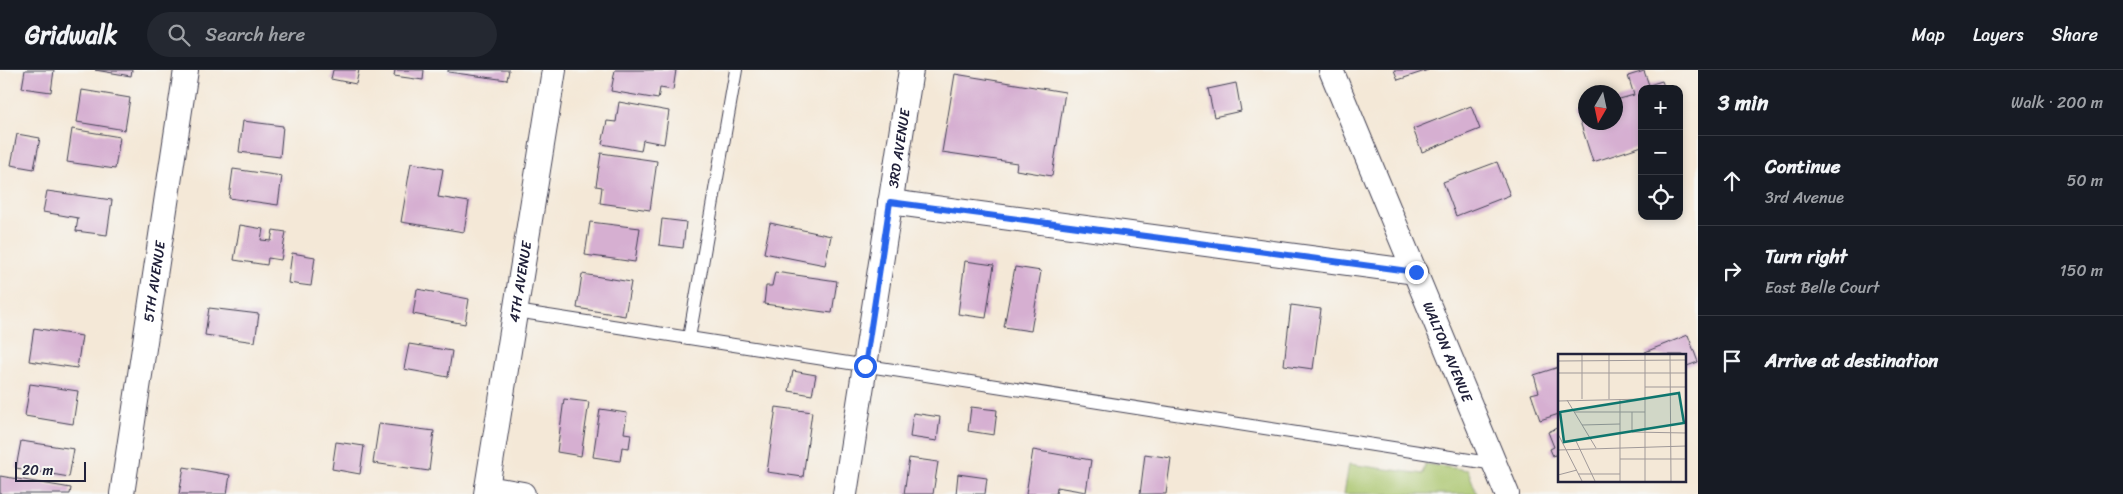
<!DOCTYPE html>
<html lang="en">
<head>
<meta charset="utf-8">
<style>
  body { margin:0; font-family:Sriracha,sans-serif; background:#242831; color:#f1f3f6 }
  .controls { position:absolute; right:15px; top:15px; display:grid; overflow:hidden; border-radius:10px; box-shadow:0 2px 8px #0003 }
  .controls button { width:45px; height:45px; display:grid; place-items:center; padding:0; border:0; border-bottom:1px solid #363941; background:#171b24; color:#f1f3f6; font:25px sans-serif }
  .compass { position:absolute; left:1578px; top:15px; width:45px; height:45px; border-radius:50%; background:#171b24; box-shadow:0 2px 8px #0003; rotate:189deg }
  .scale { position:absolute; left:15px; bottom:12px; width:71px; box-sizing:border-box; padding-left:5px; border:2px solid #22223b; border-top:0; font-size:14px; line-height:18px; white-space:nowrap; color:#22223b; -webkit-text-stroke:4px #f6f6f2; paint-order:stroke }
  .stop { position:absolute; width:15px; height:15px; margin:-11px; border:4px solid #2563eb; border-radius:50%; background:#fff }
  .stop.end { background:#2563eb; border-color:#fff; box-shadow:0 1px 5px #0008 }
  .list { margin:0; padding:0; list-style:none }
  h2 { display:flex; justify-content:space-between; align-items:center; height:65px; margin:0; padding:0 20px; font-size:21px }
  h2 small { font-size:16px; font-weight:400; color:#9ea1a6 }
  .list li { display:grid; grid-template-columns:32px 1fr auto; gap:15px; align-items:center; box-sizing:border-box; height:90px; padding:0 20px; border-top:1px solid #363941 }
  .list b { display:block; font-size:19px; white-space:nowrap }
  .list p { margin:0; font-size:16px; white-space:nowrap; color:#9ea1a6 }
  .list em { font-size:16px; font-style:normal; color:#9ea1a6 }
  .icon { flex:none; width:28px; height:28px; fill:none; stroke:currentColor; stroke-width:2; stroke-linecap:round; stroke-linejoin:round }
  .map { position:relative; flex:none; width:1698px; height:424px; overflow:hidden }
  header { display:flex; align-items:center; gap:30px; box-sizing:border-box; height:70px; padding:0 25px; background:#171b24; border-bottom:1px solid #363941 }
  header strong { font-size:24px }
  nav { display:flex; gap:28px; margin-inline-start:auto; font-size:18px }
  .search { width:350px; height:45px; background:#242831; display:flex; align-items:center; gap:12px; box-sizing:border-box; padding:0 18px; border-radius:28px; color:#9ea1a6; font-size:19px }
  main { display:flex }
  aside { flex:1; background:#171b24 }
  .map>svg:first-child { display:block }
  .green { fill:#a8c46b; stroke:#657353 }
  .building { fill:#d6afd1 }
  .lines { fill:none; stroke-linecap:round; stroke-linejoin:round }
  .lane-casing { stroke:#424052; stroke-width:14 }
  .street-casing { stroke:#424052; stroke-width:26 }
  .lane { stroke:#fff; stroke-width:12 }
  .street { stroke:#fff; stroke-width:24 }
  .route { stroke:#2563eb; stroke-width:6 }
  .labels { text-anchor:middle; stroke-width:4.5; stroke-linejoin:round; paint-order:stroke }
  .street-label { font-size:14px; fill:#22223b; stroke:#f6f6f2 }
  .inset-road { fill:none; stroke:#a09999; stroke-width:1 }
  .view { fill:#0f766e; fill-opacity:0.15; stroke:#0f766e; stroke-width:2.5 }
  .inset-edge { fill:none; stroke:#22223b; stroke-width:2.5 }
</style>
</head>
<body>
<header>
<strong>Gridwalk</strong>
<div class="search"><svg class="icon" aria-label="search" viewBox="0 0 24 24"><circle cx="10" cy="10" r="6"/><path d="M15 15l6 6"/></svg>Search here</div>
<nav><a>Map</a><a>Layers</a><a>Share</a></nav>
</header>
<main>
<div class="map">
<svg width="1698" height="424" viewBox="0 0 1698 424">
  <rect width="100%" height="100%" fill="#f6f6f2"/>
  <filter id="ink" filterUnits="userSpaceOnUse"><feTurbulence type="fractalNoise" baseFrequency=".02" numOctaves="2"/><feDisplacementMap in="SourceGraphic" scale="10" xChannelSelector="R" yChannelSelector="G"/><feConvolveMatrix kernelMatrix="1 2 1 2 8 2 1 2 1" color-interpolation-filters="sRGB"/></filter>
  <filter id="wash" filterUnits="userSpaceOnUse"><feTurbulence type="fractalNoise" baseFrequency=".0096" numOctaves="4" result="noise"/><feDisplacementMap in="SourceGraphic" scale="20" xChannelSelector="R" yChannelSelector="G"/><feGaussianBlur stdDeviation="1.12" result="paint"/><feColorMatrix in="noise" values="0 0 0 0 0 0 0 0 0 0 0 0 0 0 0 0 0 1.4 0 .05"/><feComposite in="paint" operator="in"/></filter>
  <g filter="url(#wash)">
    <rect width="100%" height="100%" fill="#f4e8d7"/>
    <path class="green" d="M1349 394 1423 404 1425 394 1468 400 1477 424H1344Z"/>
    <g id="blocks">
      <g class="building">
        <path d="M25 0H54L51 22 22 18Z"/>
        <path d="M95 0H132L131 6Z"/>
        <path d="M333 0H359L356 14 331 9Z"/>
        <path d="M395 0H424L423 10 394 6Z"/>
        <path d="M448 0H509L507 10 448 2Z"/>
        <path d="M615 0H676L673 20 660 18 658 29 611 21Z"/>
        <path d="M1394 0H1428L1398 10Z"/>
        <path d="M1644 1 1649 15 1662 11 1665 19H1642V76L1593 92 1577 42 1586 40V52H1616V30L1634 25 1628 6Z"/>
        <path d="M955 4 1065 22 1052 106 1016 100 1017 93 942 82Z"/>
        <path d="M1236 13 1241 41 1214 47 1208 19Z"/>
        <path d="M82 20 130 28 125 60 77 52Z"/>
        <path d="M619 32 669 41 664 74 643 70 641 81 602 74 607 51 616 52Z"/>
        <path d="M1471 36 1480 59 1422 82 1413 59Z"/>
        <path d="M243 51 283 56 280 87 239 82Z"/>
        <path d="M72 59 120 67 115 99 67 92Z"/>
        <path d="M17 64 40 68 34 99 11 95Z"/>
        <path d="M601 83 657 91 650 140 600 133 602 117 596 116Z"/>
        <path d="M1497 92 1510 125 1456 146 1443 112Z"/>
        <path d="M411 93 443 99 438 127 469 132 464 162 401 152Z"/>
        <path d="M233 99 282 106 278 135 229 128Z"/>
        <path d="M47 121 112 130 107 165 76 161 78 148 43 142Z"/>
        <path d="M662 149 686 152 683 178 659 175Z"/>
        <path d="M590 152 640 158 635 192 585 185Z"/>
        <path d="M770 153 831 166 825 195 764 183Z"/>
        <path d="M240 155 263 159 261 170 271 171 273 160 286 162 281 190 268 188 267 195 234 190Z"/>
        <path d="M292 183 315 187 311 216 288 213Z"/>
        <path d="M965 191 994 195 986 248 958 244Z"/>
        <path d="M1015 197 1041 201 1031 261 1004 257Z"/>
        <path d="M775 202 837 211 832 243 764 234 766 216H772Z"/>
        <path d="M582 204 631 212 625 246 577 238Z"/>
        <path d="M417 219 469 229 465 254 413 244Z"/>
        <path d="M1291 235 1321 239 1313 299 1284 295Z"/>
        <path d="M209 238 259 244 255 272 205 265Z"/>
        <path d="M34 258 82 266 77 298 29 291Z"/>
        <path d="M1688 265 1698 292 1684 297V285H1647L1645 282Z"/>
        <path d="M409 274 452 281 448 307 404 299Z"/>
        <path d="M1559 297V344L1540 350 1531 324 1539 322 1534 305Z"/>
        <path d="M793 301 816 305 812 325 789 321Z"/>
        <path d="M30 314 78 321 73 354 25 346Z"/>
        <path d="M564 329 589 332 581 386 557 382Z"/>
        <path d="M776 337 812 342 803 407 767 402Z"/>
        <path d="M971 337 997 340 994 365 968 361Z"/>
        <path d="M600 339 627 343 624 363 631 364 629 378 622 377 620 391 593 387Z"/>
        <path d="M913 343 940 347 937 371 910 367Z"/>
        <path d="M379 354 434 361 429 401 373 393Z"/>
        <path d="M1559 357V383L1553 386 1550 379 1554 377 1548 362Z"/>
        <path d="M21 371 74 379 69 407 16 398Z"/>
        <path d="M336 372 364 376 360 404 332 399Z"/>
        <path d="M1033 380 1091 390 1086 422 1057 417 1056 424H1026Z"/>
        <path d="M1145 384 1171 388 1166 424H1140Z"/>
        <path d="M909 388 938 392 933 424H904Z"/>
        <path d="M184 397 230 405 227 424H179Z"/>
        <path d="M958 404 987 408 985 424H956Z"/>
        <path d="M0 406 71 418 70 424H0Z"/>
      </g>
    </g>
  </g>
  <g filter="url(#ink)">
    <use href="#blocks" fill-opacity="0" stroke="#424052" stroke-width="1"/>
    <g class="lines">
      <defs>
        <g id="lane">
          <path d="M516 241 1495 394"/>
          <path d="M689 268 736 0"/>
        </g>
        <g id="street">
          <path id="s1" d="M1331 0 1507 424"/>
          <path d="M890 132 1416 202"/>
          <path d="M487 418 523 424"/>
          <path id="s2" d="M122 424 186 0"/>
          <path id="s3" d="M486 424 554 0"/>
          <path id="s4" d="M845 424 911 0"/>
        </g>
      </defs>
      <use href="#lane" class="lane-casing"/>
      <use href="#street" class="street-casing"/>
      <use href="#lane" class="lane"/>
      <use href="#street" class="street"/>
    </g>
  </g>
  <g class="lines" filter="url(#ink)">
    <path class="route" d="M865 296 890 132 1416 202"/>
  </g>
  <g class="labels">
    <g class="street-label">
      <text dy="5" stroke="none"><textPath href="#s4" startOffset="350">3RD AVENUE</textPath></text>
      <text dy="5" stroke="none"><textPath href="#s2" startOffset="215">5TH AVENUE</textPath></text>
      <text dy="5" stroke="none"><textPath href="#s3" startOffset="215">4TH AVENUE</textPath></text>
      <text dy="5" stroke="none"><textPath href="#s1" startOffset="305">WALTON AVENUE</textPath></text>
    </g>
  </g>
  <g transform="translate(1558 284)">
    <rect width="128" height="128" fill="#f4e8d7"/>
    <path class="inset-road" d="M24 0V45M51 0V45M87 0V127M112 0 113 127M0 7 128 6M0 19H128M87 33H128M62 45V127M9 46 38 94M0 47 87 45M16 58H87M74 58V78L128 79M24 71 62 70M0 80 24 127M18 87 37 127M0 96 128 92M62 105H128M20 120H62M0 121 19 116"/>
    <path class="view" d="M121 39 126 69 6 88 2 58Z"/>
    <rect width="128" height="128" class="inset-edge"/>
  </g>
</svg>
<div class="controls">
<button>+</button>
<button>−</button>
<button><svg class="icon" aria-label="locate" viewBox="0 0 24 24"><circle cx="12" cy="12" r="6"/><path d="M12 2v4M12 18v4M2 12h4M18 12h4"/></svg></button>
</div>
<svg class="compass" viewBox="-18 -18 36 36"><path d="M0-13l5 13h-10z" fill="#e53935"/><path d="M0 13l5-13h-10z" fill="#9ea1a6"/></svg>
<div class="scale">20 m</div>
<div class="stop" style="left:865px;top:296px"></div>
<div class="stop end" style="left:1416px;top:202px"></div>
</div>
<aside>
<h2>3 min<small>Walk · 200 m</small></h2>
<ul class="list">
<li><svg class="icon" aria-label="ahead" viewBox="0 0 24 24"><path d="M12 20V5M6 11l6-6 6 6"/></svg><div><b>Continue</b><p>3rd Avenue</p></div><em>50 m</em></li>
<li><svg class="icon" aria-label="right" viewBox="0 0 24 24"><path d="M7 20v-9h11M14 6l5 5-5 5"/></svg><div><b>Turn right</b><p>East Belle Court</p></div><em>150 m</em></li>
<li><svg class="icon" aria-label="arrive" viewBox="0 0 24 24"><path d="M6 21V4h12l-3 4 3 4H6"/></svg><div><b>Arrive at destination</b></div></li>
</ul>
</aside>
</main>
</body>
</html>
